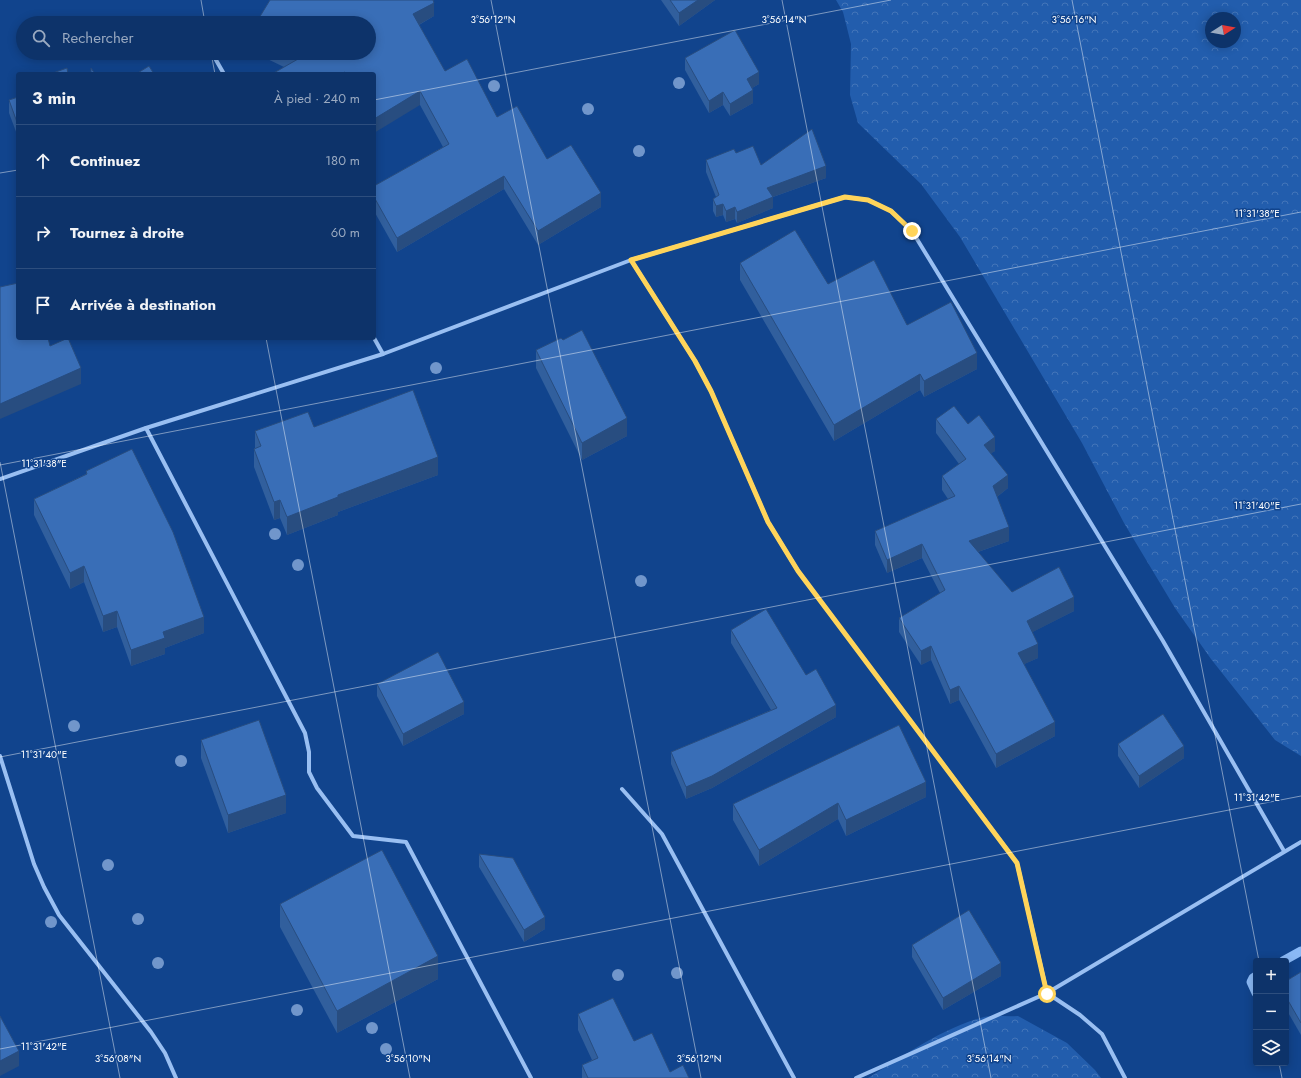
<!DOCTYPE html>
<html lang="fr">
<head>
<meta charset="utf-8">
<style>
  body { margin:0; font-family:Jost,sans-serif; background:#1b3f72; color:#f1f3f6 }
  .controls { position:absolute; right:12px; bottom:12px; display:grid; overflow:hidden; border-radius:4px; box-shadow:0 2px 10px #0003 }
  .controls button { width:36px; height:36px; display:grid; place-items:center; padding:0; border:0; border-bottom:1px solid #2d4e7e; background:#0d336a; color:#f1f3f6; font:20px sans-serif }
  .compass { position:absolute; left:1205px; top:12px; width:36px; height:36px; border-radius:50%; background:#0d336a; box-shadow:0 2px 10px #0003; rotate:79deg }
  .stop { position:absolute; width:12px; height:12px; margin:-9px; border:3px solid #ffd45a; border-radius:50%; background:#fff }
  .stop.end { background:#ffd45a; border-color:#fff; box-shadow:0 1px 4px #0008 }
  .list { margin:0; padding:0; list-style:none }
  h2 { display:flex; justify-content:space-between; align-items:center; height:52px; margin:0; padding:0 16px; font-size:17px }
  h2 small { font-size:13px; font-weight:400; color:#9aaac1 }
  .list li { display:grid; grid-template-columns:26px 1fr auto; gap:12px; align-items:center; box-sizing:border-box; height:72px; padding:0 16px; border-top:1px solid #2d4e7e }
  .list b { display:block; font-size:15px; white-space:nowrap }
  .list em { font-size:13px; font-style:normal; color:#9aaac1 }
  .icon { flex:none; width:22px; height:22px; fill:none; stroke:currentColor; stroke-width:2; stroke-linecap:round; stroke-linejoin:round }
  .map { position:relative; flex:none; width:1301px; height:1078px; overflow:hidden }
  .search { position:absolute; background:#0d336a; box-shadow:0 2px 10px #0003; left:16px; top:16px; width:360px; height:44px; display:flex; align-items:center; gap:10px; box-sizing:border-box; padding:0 14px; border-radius:22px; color:#9aaac1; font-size:15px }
  .panel { position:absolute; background:#0d336a; box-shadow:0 2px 10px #0003; left:16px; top:72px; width:360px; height:268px; border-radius:4px }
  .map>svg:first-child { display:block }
  .forest { fill:url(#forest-crowns); fill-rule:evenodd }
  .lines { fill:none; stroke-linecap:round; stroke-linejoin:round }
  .stream { stroke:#8ab9f6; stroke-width:9 }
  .street { stroke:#99bff2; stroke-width:4 }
  .tree { fill:#7196cb }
  .wall { fill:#315f9d }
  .shaded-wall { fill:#284d80 }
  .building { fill:#396eb7; stroke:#284d80 }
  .route { stroke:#ffd45a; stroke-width:5 }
  .ticks { fill:none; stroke:#fff; stroke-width:1; stroke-opacity:0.45 }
  .ticks-label { font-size:10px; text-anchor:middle; fill:#fff; stroke:#11448d; stroke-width:3; stroke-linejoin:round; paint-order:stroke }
</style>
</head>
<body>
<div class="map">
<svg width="1301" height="1078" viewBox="0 0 1301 1078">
  <defs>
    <pattern id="forest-crowns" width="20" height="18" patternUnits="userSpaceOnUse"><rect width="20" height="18" fill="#225dad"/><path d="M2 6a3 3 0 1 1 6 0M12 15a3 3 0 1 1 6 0" fill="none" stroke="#4375b9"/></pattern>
  </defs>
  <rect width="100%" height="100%" fill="#11448d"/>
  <g class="forest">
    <path d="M836 0H1301V756L1275 740 1211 659 1175 608 1124 523 1082 443 960 237 921 184 858 123 850 95 851 44 843 12ZM1211 18H1235V42H1211Z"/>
    <path d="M1018 1016 1067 1043 1095 1070 1101 1078H868C905 1055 942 1028 984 1017 994 1015 1007 1017 1018 1016Z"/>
  </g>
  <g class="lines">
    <g class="stream">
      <path d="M1283 961 1301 951"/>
      <path d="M1256 976 1253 978 1251 982 1256 993"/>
    </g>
    <g class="street">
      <path d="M212 53 224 74"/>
      <path d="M631 260 695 361 711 391 768 522 798 571 1017 863 1047 993 1080 1015 1102 1034 1125 1078"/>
      <path d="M374 338 383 354"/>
      <path d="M146 428 305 733 309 752V772L317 788 353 836 406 842 531 1078"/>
      <path d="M0 479 146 428 383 354 631 260 845 197 868 200 891 211 912 231 1163 641 1284 851"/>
      <path d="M0 756 34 864 44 887 59 915 151 1032 165 1053 176 1078"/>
      <path d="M622 789 662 834 794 1078"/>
      <path d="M856 1078 1047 993 1301 842"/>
    </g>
  </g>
  <g class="tree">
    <circle cx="679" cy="83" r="6"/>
    <circle cx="494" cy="86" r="6"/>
    <circle cx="588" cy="109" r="6"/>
    <circle cx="639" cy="151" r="6"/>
    <circle cx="436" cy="368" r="6"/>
    <circle cx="275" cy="534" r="6"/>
    <circle cx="298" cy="565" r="6"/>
    <circle cx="641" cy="581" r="6"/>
    <circle cx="74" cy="726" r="6"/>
    <circle cx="181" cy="761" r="6"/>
    <circle cx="108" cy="865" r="6"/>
    <circle cx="138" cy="919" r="6"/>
    <circle cx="51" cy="922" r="6"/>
    <circle cx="158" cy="963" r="6"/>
    <circle cx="677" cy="973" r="6"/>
    <circle cx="618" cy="975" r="6"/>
    <circle cx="297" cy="1010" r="6"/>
    <circle cx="372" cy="1028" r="6"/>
    <circle cx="386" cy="1049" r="6"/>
  </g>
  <g class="wall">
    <path d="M661 0H715L679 26Z"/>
    <path d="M434 16 419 25 445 71 497 117 547 159 601 207 538 245 504 189 397 252 374 211V186L443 147 420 105 374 74H272L284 67 255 53H369V23Z"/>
    <path d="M685 58 759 84 752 88 753 103 730 116 723 105 709 113 685 70Z"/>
    <path d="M18 97V137L9 113V100Z"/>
    <path d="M736 153 761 165 826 178 773 197V208L737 223 735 219 726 222 723 215 716 217 713 211V199L716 197 706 172V160Z"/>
    <path d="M740 263 828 284 907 325 977 369 924 397 920 390 834 441 740 280Z"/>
    <path d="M536 350 627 436 582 460 536 368Z"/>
    <path d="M936 419 968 424 995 451 991 453 1008 488 997 497 1009 541 978 552 1012 592 1074 611 1032 632 1038 658 1024 664 1055 736 996 768 959 700 950 704 931 660 921 665 899 632V618L940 593 922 558 887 573 875 545V531L948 499 942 490V476L959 464 936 433Z"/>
    <path d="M314 427 438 475 338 512V515L287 535 280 518 274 520 254 467V449L255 448V431Z"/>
    <path d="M86 471 204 633 165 648V654L131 666 117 627 103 632 84 582 70 589 34 515V499L86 474Z"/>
    <path d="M731 630 806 675 836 717 712 788 686 799 671 764V752L771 710 731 643Z"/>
    <path d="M377 684 464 714 403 746 377 696Z"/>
    <path d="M201 740 286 813 228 833 201 758Z"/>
    <path d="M1118 744 1184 758 1139 788 1118 756Z"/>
    <path d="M926 797 846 836 838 819 759 866 733 820V804Z"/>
    <path d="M479 854 545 929 524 942 479 867Z"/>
    <path d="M280 904 438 979 337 1033 280 927Z"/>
    <path d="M912 945 1001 976 943 1010 912 957Z"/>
    <path d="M1301 972V1035L1286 1009V981Z"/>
    <path d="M578 1014 634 1041 670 1072 689 1078H582V1065L592 1060 578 1030Z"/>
  </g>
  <g class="shaded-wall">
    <path d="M698 0H715L679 26V13Z"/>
    <path d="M434 3V16L413 28V14Z"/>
    <path d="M759 72V84L747 91V79Z"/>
    <path d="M753 90V103L730 116V104Z"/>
    <path d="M420 91V105L374 133V119Z"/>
    <path d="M723 92V105L709 113V101Z"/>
    <path d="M826 166V178L767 199V188Z"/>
    <path d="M504 176V189L397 252V238Z"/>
    <path d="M601 193V207L538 245V231Z"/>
    <path d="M773 197V208L737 223V212Z"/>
    <path d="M723 204V215L716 217V206Z"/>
    <path d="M735 207V219L726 222V211Z"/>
    <path d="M977 353V369L924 397V381Z"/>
    <path d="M81 368V384L0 419V404Z"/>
    <path d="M920 374V390L834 441V425Z"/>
    <path d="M627 418V436L582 460V443Z"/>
    <path d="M995 437V451L984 458V445Z"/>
    <path d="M438 457V475L338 512V515L287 535V517L338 495Z"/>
    <path d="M1008 475V488L993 500V486Z"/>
    <path d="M280 500V518L274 520V502Z"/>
    <path d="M1009 527V541L969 555V541Z"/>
    <path d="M922 544V558L887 573V560Z"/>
    <path d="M84 566V582L70 589V573Z"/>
    <path d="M1074 597V611L1027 635V621Z"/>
    <path d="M117 611V627L103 632V616Z"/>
    <path d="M204 617V633L165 648V654L131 666V650L163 632Z"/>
    <path d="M1038 644V658L1018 667V653Z"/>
    <path d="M931 646V660L921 665V651Z"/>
    <path d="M959 686V700L950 704V690Z"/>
    <path d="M464 702V714L403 746V734Z"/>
    <path d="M836 705V717L712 788 686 799V787Z"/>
    <path d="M1055 722V736L996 768V754Z"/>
    <path d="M1184 746V758L1139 788V776Z"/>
    <path d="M926 782V797L846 836V820Z"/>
    <path d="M286 795V813L228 833V815Z"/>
    <path d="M838 803V819L759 866V850Z"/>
    <path d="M545 917V929L524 942V930Z"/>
    <path d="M438 956V979L337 1033V1011Z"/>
    <path d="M1001 963V976L943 1010V998Z"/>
    <path d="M19 1051V1066L0 1076V1061Z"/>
  </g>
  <g class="building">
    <path d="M270 0H433L434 3 413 14 445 71 467 59 497 117 517 106 547 159 571 145 601 193 538 231 504 176 397 238 374 197V186L449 144 420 91 374 119V74H347L345 72 341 74H272L298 59 284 53H369V23H256Z"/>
    <path d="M670 0H698L679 13Z"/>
    <path d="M735 30 759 72 747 79 753 90 730 104 723 92 709 101 685 58Z"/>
    <path d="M149 66 154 74H136Z"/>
    <path d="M67 68 68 74H50Z"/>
    <path d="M91 68 95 74H91Z"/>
    <path d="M18 97V125L9 100Z"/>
    <path d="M812 129 826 166 767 188 773 197 737 212 735 207 726 211 723 204 716 206 713 199 719 195 706 160 734 149 736 153 753 146 761 165Z"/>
    <path d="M795 230 828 284 874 260 907 325 951 302 977 353 924 381 920 374 834 425 740 263Z"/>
    <path d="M18 283V338H48L50 346 68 338 81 368 0 404V287Z"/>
    <path d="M582 330 627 418 582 443 536 350 561 338 563 340Z"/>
    <path d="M413 390 438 457 338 495V497L287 517 280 500 274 502 254 449 261 446 255 431 308 412 314 427Z"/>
    <path d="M954 406 968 424 979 415 995 437 984 445 1008 475 993 486 1009 527 969 541 1012 592 1059 567 1074 597 1027 621 1038 644 1018 653 1055 722 996 754 959 686 950 690 931 646 921 651 899 618 945 590 922 544 887 560 875 531 955 496 942 476 966 459 936 419Z"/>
    <path d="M132 449 173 532 204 617 163 632 165 638 131 650 117 611 103 616 84 566 70 573 34 499 87 474 86 471Z"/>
    <path d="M766 609 806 675 816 669 836 705 712 776 686 787 671 752 777 708 731 630Z"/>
    <path d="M438 652 464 702 403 734 377 684Z"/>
    <path d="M1163 714 1184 746 1139 776 1118 744Z"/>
    <path d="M259 720 286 795 228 815 201 740Z"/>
    <path d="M899 725 926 782 846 820 838 803 759 850 733 804Z"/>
    <path d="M382 850 438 956 337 1011 280 904Z"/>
    <path d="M479 854 513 858 545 917 524 930Z"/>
    <path d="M969 910 1001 963 943 998 912 945Z"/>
    <path d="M1301 972V1023L1286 997V981Z"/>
    <path d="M613 998 634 1041 652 1033 670 1072 683 1065 689 1078H588L582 1065 598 1058 578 1014Z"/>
    <path d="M0 1016 19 1051 0 1061Z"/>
  </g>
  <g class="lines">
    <path class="route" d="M912 231 891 211 868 200 845 197 631 260 695 361 711 391 768 522 798 571 1017 863 1047 994"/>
  </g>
  <path class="ticks" d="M201 0 205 23M491 0 701 1078M782 0 991 1078M1072 0 1259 961M211 53 215 74M374 100 891 0M0 173 18 170M266 338 410 1078M0 462 120 1078M0 465 1301 212M0 757 1301 504M0 1049 1301 796M1279 1063 1282 1078"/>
  <g class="ticks-label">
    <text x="493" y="23">3°56'12"N</text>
    <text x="784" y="23">3°56'14"N</text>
    <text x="1074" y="23">3°56'16"N</text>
    <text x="1257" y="217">11°31'38"E</text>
    <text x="44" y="467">11°31'38"E</text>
    <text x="1257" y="509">11°31'40"E</text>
    <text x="44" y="758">11°31'40"E</text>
    <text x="1257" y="801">11°31'42"E</text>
    <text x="44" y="1050">11°31'42"E</text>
    <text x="118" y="1062">3°56'08"N</text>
    <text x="408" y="1062">3°56'10"N</text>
    <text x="699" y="1062">3°56'12"N</text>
    <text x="989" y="1062">3°56'14"N</text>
  </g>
</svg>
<div class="controls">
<button>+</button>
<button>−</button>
<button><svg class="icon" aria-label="layers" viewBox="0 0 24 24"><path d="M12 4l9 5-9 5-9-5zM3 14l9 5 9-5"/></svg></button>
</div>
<svg class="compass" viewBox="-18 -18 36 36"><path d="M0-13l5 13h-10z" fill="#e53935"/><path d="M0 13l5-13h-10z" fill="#9aaac1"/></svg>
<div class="stop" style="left:1047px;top:994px"></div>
<div class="stop end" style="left:912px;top:231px"></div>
<div class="search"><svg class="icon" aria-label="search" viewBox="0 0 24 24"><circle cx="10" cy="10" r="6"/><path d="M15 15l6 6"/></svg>Rechercher</div>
<section class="panel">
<h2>3 min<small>À pied · 240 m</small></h2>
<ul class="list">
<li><svg class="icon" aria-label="ahead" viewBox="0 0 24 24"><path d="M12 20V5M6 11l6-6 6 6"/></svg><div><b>Continuez</b></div><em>180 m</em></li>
<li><svg class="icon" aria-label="right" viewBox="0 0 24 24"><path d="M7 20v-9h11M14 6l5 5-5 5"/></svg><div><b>Tournez à droite</b></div><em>60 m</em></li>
<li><svg class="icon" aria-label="arrive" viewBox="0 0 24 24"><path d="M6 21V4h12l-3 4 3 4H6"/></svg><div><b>Arrivée à destination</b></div></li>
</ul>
</section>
</div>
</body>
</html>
